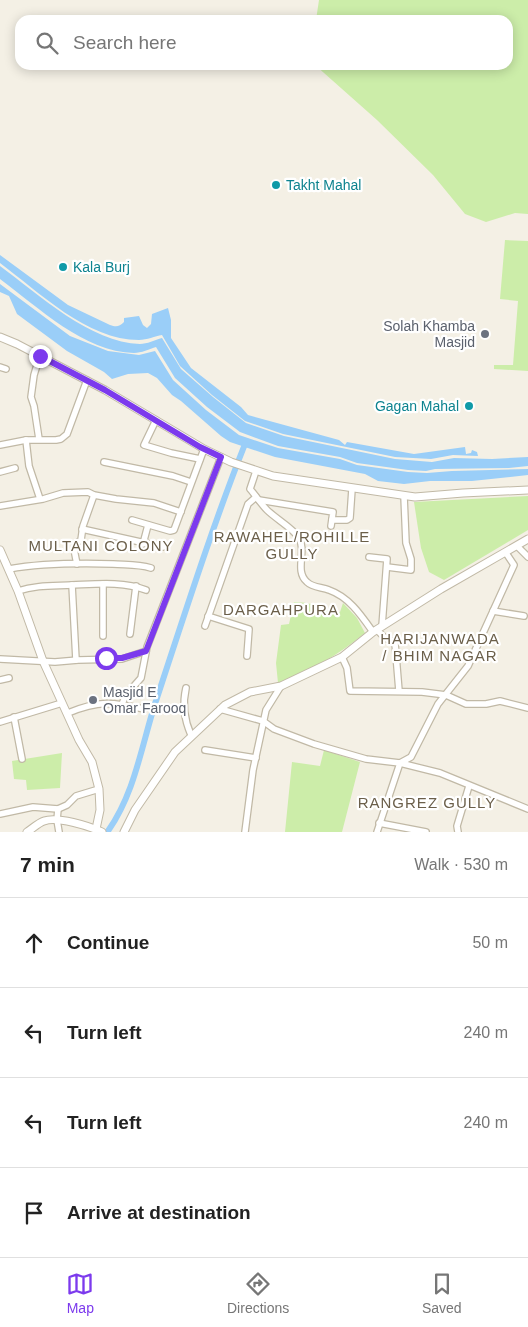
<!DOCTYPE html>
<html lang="en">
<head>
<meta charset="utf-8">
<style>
  body { margin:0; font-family:Helvetica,sans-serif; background:#f2f2f2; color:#222 }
  .stop { position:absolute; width:15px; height:15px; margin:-11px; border:4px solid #7c3aed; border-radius:50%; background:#fff }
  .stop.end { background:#7c3aed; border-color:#fff; box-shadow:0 1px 5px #0008 }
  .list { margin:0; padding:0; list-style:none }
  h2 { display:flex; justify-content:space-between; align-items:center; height:65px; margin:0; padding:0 20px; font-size:21px }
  h2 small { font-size:16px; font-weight:400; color:#767676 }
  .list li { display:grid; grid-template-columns:32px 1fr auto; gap:15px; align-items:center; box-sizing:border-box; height:90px; padding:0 20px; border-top:1px solid #e0e0e0 }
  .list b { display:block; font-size:19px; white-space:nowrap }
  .list em { font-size:16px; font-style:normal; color:#767676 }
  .icon { flex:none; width:28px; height:28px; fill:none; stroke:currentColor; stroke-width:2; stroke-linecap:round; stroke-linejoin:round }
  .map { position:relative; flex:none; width:528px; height:832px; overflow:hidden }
  .search { position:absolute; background:#fff; box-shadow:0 2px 12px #0003; left:15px; right:15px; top:15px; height:55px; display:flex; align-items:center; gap:12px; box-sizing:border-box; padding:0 18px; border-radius:15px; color:#767676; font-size:19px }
  .sheet { height:425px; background:#fff }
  nav { display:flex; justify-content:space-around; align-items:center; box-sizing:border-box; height:70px; border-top:1px solid #e0e0e0; background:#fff; font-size:14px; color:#767676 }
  nav a { display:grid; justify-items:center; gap:2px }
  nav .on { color:#7c3aed }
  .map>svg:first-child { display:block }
  .green { fill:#cceda9 }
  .water { fill:#9acef8 }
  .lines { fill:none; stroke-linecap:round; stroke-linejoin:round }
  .canal { stroke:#9acef8; stroke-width:6 }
  .minor-casing { stroke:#c1b9a6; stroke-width:8 }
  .tertiary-casing { stroke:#c1b9a6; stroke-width:9 }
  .minor { stroke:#fff; stroke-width:5.5 }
  .tertiary { stroke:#fff; stroke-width:7 }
  .route { stroke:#7c3aed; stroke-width:6 }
  .culture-dot { fill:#0f9aa8; stroke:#fff; stroke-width:2 }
  .worship-dot { fill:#6b7280; stroke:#fff; stroke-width:2 }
  .labels { text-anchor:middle; stroke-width:4.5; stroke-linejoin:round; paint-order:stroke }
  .culture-label { font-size:14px; fill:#0d838f; stroke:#fff; text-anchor:start }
  .worship-label { font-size:14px; fill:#5b616d; stroke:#fff; text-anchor:end }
  .neighbourhood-label { font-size:15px; letter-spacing:1px; fill:#6b5f4a; stroke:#fff }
</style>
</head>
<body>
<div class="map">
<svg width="528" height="832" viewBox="0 0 528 832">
  <rect width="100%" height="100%" fill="#f4f0e5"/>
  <g class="green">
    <path d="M319 0H528V214L515 213 486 222 465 214 433 175 377 120 315 65H508V20H316Z"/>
    <path d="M505 240 528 241V371L494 369V365H513L518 301 500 299Z"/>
    <path d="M528 496V530L444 580 429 572 421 548 414 502Z"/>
    <path d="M294 602C304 603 314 602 322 610L340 612 343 603 357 618 365 633C339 654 310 672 278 683L276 663 281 625 289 624Z"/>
    <path d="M324 750 360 762 342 832H285L292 762 320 766Z"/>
    <path d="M62 753 60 788 27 790 26 780 14 779 12 761Z"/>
  </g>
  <g class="water">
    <path d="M0 255 68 305 110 325C116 327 119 327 124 322V318L139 316 143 325 147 328 151 324 152 314 168 308 171 320V338L191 368 241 407 248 415 339 440 345 445 347 442 414 454 465 447 466 454 471 453 472 450 477 452 478 456 453 455 431 459 395 457 283 434 245 421 212 395 180 366 162 335C155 336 147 340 139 340 87 340 39 292 0 263Z"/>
    <path d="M0 266C38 294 91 343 140 344 147 344 155 340 162 338L181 369 213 397 246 423 284 436 395 459 432 462 454 458 492 459 528 457V466L509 468 435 469 426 471 408 470 357 463 340 457 278 446 240 432 207 407 175 378 156 347C150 349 141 353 134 353 84 352 38 307 0 279Z"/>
    <path d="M0 284 70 336 108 351 139 355 155 351 173 380 206 410 239 435 278 448 340 459 357 465 408 472 427 473 452 471 528 469V475L472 481H430L404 484 378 481 365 474 275 457 230 442 221 436 181 401 172 395 157 378 148 373 128 374 112 379 104 372 67 351 17 314 9 296 0 292Z"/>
  </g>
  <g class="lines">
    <path class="canal" d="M108 831C134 794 141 749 154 707 183 619 211 530 245 444"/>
    <defs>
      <g id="minor">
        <path d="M0 367 6 369"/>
        <path d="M156 420 144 445 171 453 200 459"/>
        <path d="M39 439 34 406 31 397 34 375 40 355"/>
        <path d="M26 440 29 466 40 499"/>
        <path d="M0 445 26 440H56L61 439 67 434 87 380"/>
        <path d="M104 462 173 476 191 482"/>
        <path d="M256 471 250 489C256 496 261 504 267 510 276 519 293 528 299 538 307 551 294 571 307 582 313 588 322 587 329 590 349 597 361 615 373 632"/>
        <path d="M0 472 15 468"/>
        <path d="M259 500 333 512 331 526"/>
        <path d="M0 506 43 499 63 493 88 492 94 495 116 499 154 503 181 512"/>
        <path d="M132 520 170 531 174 530 204 449"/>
        <path d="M332 520H347L350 518 352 489"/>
        <path d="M82 529 163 547"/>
        <path d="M143 544 148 525"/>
        <path d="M517 546 528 557"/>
        <path d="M369 557 387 559 382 626"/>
        <path d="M77 564C75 553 71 546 81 540L83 526 94 495"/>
        <path d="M387 567 411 570V559L406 543 404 496"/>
        <path d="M9 569C43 563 78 563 113 564 127 565 138 564 151 568"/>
        <path d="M72 585 76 660"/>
        <path d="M18 591C36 585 53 586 72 585 96 584 123 581 146 590"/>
        <path d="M493 611 524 616"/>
        <path d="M208 616 249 629 247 656"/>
        <path d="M205 626 248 504 256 497"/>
        <path d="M377 630 384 637 395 643 399 691"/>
        <path d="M130 634 136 586"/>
        <path d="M103 636V584"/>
        <path d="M342 657 347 668 350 691 422 692 446 695 466 704H486L500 701 528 708"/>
        <path d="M0 659 55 662 78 660 122 659 146 651"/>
        <path d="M0 680 9 678"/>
        <path d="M186 688C182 705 184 719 191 735"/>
        <path d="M122 704 126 695 141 678 147 647 221 457"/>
        <path d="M220 709 263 721 274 729 314 744 366 759 400 763 440 773 528 809"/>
        <path d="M68 713C99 700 113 702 144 709"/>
        <path d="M14 717 22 759"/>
        <path d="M0 722 62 703"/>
        <path d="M205 750 256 758"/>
        <path d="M58 809 57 820 59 832"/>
        <path d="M0 814 33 807 58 809 67 805 76 796 99 789"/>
        <path d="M379 823 426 832"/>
        <path d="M245 832 253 770 266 710 281 686"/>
        <path d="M377 832 400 763 411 757 438 704 468 666 514 565 506 553"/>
        <path d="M458 832 457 826 469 786"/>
      </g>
      <g id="tertiary">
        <path d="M0 337 17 344 105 390 204 449 231 462 273 476 415 497 463 493 528 490"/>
        <path d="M0 550 18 591 43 661 79 740 92 762 99 789 100 810 96 829"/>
        <path d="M27 832C32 829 38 823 44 821 57 816 89 826 102 832"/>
        <path d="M124 832 135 810 175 752 225 705 250 692 281 686 342 657 373 632 441 589 528 539"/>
      </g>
    </defs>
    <use href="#minor" class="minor-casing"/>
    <use href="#tertiary" class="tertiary-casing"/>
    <use href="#minor" class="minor"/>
    <use href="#tertiary" class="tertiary"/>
  </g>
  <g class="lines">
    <path class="route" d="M40 356 105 390 200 447 221 457 146 651 122 658H106"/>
  </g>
  <g class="culture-dot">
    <circle cx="276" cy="185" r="5"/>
    <circle cx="63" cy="267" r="5"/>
    <circle cx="469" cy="406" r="5"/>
  </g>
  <g class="worship-dot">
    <circle cx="485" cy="334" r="5"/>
    <circle cx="93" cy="700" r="5"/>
  </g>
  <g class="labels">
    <g class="culture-label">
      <text x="286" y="190">Takht Mahal</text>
      <text x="73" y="272">Kala Burj</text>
      <text x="459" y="411" text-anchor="end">Gagan Mahal</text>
    </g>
    <g class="worship-label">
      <text x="475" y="331">Solah Khamba<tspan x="475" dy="16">Masjid</tspan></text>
      <text x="103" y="697" text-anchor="start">Masjid E<tspan x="103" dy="16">Omar Farooq</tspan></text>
    </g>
    <g class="neighbourhood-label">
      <text x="292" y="542">RAWAHEL/ROHILLE<tspan x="292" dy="17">GULLY</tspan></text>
      <text x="101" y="551">MULTANI COLONY</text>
      <text x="281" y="615">DARGAHPURA</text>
      <text x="440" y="644">HARIJANWADA<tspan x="440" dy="17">/ BHIM NAGAR</tspan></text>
      <text x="427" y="808">RANGREZ GULLY</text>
    </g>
  </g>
</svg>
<div class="stop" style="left:106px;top:658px"></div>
<div class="stop end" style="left:40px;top:356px"></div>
<div class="search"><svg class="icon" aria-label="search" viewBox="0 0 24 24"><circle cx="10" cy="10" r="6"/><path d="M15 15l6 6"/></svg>Search here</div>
</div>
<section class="sheet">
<h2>7 min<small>Walk · 530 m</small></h2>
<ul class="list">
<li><svg class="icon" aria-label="ahead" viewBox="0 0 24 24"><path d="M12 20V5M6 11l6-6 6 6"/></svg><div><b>Continue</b></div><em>50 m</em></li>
<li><svg class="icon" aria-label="left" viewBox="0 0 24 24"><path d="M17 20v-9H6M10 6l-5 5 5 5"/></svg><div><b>Turn left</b></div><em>240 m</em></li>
<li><svg class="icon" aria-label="left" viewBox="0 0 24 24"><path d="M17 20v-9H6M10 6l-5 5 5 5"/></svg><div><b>Turn left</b></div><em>240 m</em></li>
<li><svg class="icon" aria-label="arrive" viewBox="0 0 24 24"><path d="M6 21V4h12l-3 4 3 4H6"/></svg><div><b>Arrive at destination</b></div></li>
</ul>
</section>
<nav>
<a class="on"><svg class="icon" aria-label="map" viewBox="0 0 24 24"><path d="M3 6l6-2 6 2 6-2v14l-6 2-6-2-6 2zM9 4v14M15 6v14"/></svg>Map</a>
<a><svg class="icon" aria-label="directions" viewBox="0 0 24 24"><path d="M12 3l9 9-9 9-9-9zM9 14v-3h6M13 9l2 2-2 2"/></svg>Directions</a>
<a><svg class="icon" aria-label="saved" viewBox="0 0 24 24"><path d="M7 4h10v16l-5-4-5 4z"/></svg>Saved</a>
</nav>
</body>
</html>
